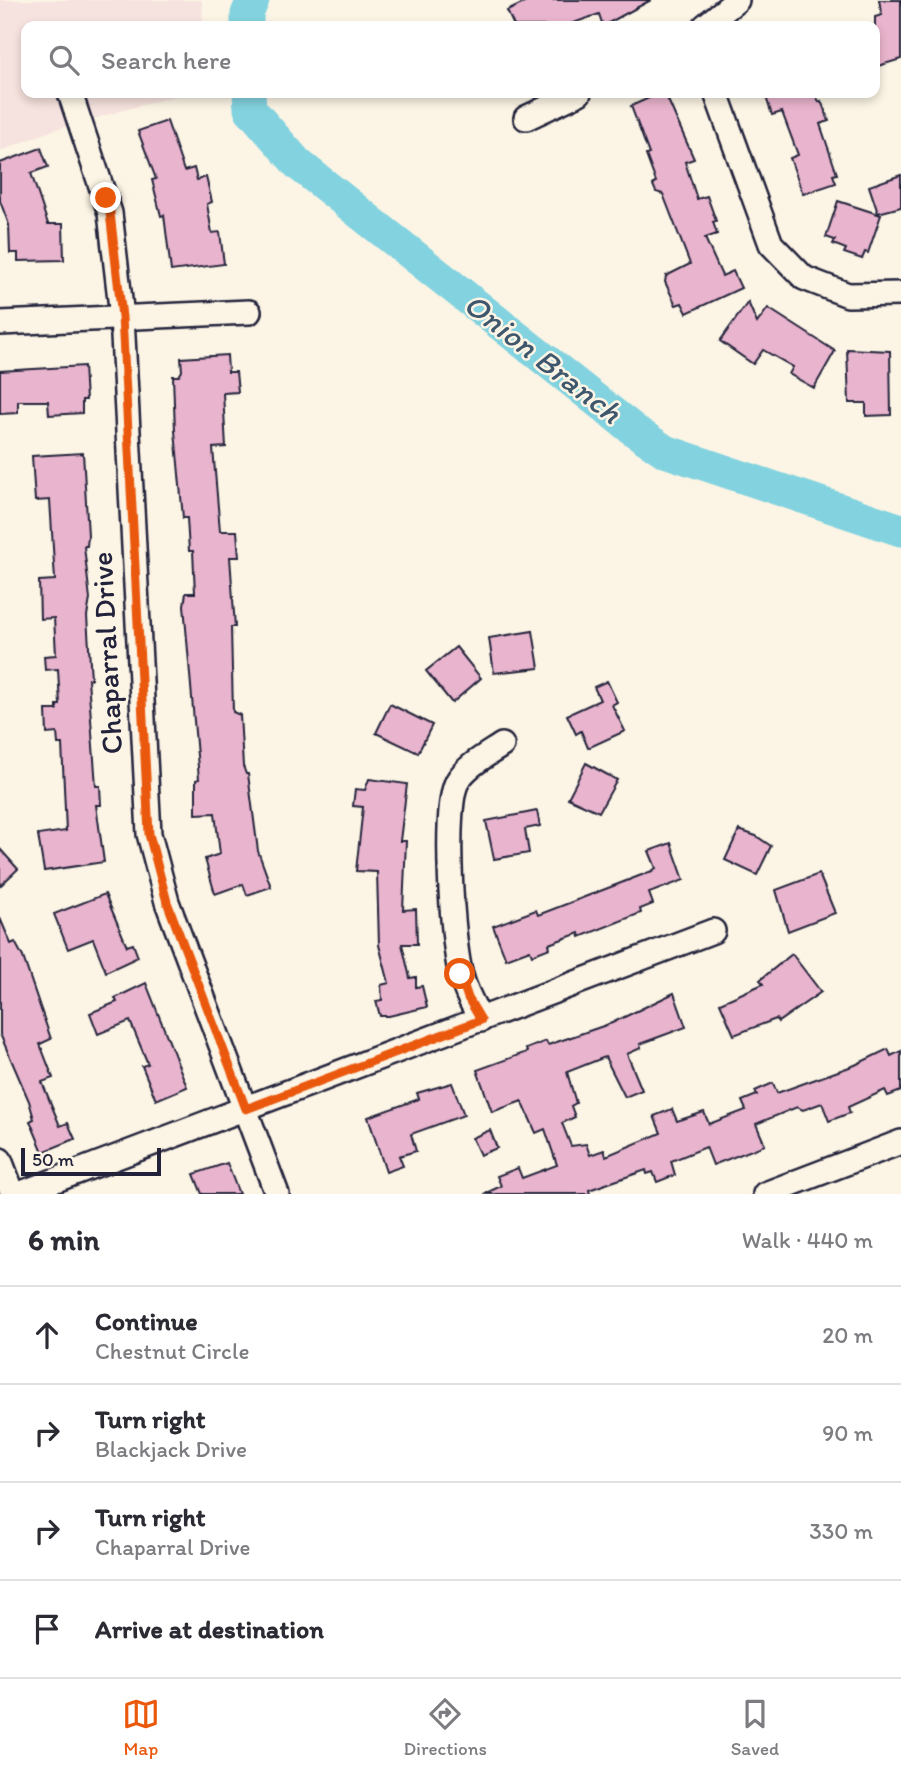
<!DOCTYPE html>
<html lang="en">
<head>
<meta charset="utf-8">
<style>
  body { margin:0; font-family:Itim,sans-serif; background:#f7f7f7; color:#2b2b33 }
  .scale { position:absolute; left:21px; bottom:18px; width:140px; box-sizing:border-box; padding-left:7px; border:4px solid #22223b; border-top:0; font-size:19px; line-height:24px; white-space:nowrap; color:#22223b; -webkit-text-stroke:5px #fcf5e5; paint-order:stroke }
  .stop { position:absolute; width:21px; height:21px; margin:-16px; border:5px solid #ea580c; border-radius:50%; background:#fff }
  .stop.end { background:#ea580c; border-color:#fff; box-shadow:0 2px 7px #0008 }
  .list { margin:0; padding:0; list-style:none }
  h2 { display:flex; justify-content:space-between; align-items:center; height:91px; margin:0; padding:0 28px; font-size:30px }
  h2 small { font-size:23px; font-weight:400; color:#7c7c81 }
  .list li { display:grid; grid-template-columns:46px 1fr auto; gap:21px; align-items:center; box-sizing:border-box; height:98px; padding:0 28px; border-top:2px solid #e1e1e2 }
  .list b { display:block; font-size:26px; white-space:nowrap }
  .list p { margin:0; font-size:23px; white-space:nowrap; color:#7c7c81 }
  .list em { font-size:23px; font-style:normal; color:#7c7c81 }
  .icon { flex:none; width:38px; height:38px; fill:none; stroke:currentColor; stroke-width:2; stroke-linecap:round; stroke-linejoin:round }
  .map { position:relative; flex:none; width:901px; height:1194px; overflow:hidden }
  .search { position:absolute; background:#fff; box-shadow:0 4px 10px #0003; left:21px; right:21px; top:21px; height:77px; display:flex; align-items:center; gap:18px; box-sizing:border-box; padding:0 24px; border-radius:14px; color:#7c7c81; font-size:26px }
  .sheet { height:483px; background:#fff }
  nav { display:flex; justify-content:space-around; align-items:center; box-sizing:border-box; height:98px; border-top:2px solid #e1e1e2; background:#fff; font-size:19px; color:#7c7c81 }
  nav a { display:grid; justify-items:center; gap:4px }
  nav .on { color:#ea580c }
  .map>svg:first-child { display:block }
  .built { fill:#f6e2de }
  .lines { fill:none; stroke-linecap:round; stroke-linejoin:round }
  .river { stroke:#83d2df; stroke-width:33 }
  .building { fill:#e9b4cd; stroke:#22223b; stroke-width:2 }
  .minor-casing { stroke:#22223b; stroke-width:28 }
  .minor { stroke:#fcf5e5; stroke-width:23 }
  .route { stroke:#ea580c; stroke-width:9 }
  .labels { text-anchor:middle; stroke-width:5; stroke-linejoin:round; paint-order:stroke }
  .street-label { font-size:30px; fill:#22223b; stroke:#fcf5e5 }
  .water-label { font-size:32px; font-style:italic; fill:#3f576c; stroke:#fcf5e5 }
</style>
</head>
<body>
<div class="map">
<svg width="901" height="1194" viewBox="0 0 901 1194">
  <rect width="100%" height="100%" fill="#fcf5e5"/>
  <filter id="ink" filterUnits="userSpaceOnUse"><feTurbulence type="fractalNoise" baseFrequency=".0143" numOctaves="2"/><feDisplacementMap in="SourceGraphic" scale="14" xChannelSelector="R" yChannelSelector="G"/><feConvolveMatrix kernelMatrix="1 2 1 2 8 2 1 2 1" color-interpolation-filters="sRGB"/></filter>
  <g filter="url(#ink)">
    <path class="built" d="M0 0H202L203 26H26V93H185L53 130 0 151Z"/>
    <g class="lines">
      <g class="river">
        <path d="M247 26V14L253 0"/>
        <path d="M249 93 250 109 298 164 635 431 665 451 901 530"/>
      </g>
    </g>
    <g class="building">
      <path d="M530 0H651L603 26 599 14 565 26H514L507 11Z"/>
      <path d="M879 0H901V59L875 67V17L882 15Z"/>
      <path d="M660 93H665L694 159 685 162 697 199 707 196 716 221 713 222 717 234 705 238 722 276 733 271 741 288 687 313 682 303 676 305 665 282 666 276 690 264 663 194 656 192 653 185 656 182 646 155 649 154 631 106Z"/>
      <path d="M776 93H815L819 102 821 101 829 121 820 124 837 174 833 175 836 183 803 194 790 158 798 155 782 112 772 115 766 97Z"/>
      <path d="M167 121 184 171 194 168 197 180 206 177 212 202 207 204 212 233 220 232 224 264 171 271 164 215 161 216 152 180 156 179 138 131Z"/>
      <path d="M41 148 48 167 31 173 48 224H63L64 260 18 261V253H10L9 225 0 201V163Z"/>
      <path d="M901 175V207L878 213 869 186Z"/>
      <path d="M838 201 881 215 868 253 865 252 862 259 844 253 846 249 833 244 835 240 826 237Z"/>
      <path d="M748 302 757 323 768 308 835 351 814 388 789 374 793 367 763 350 753 364 720 341Z"/>
      <path d="M847 349 890 351 891 415 866 416V403H849Z"/>
      <path d="M227 355 228 372H236L238 392 223 393 226 447 213 448 220 531H237L239 557H230L235 627H231L233 712 240 715 243 766 246 774H248L258 851 271 887 247 895 243 884 215 894 205 859 220 854 215 813 196 814V780L199 779 184 605 186 593H195L193 551H189L187 518H183L175 431 173 376H179L182 371 181 358Z"/>
      <path d="M84 366 86 400H82V413L49 415 48 401H18V413L0 414V371Z"/>
      <path d="M83 453 88 535 87 546H84L90 599 87 616 91 679H88L96 786H100L101 805H96L104 862 44 871 38 835 66 831 62 744H58L57 733 47 734 46 710H57V705H60L58 669 45 670 44 656 56 655 54 618 40 619 39 581 55 580 50 500 35 501 32 456Z"/>
      <path d="M533 631 539 668 494 673 489 638Z"/>
      <path d="M456 647 481 678 452 703 426 671Z"/>
      <path d="M607 681 617 702 612 705 625 731 588 748 581 731 576 734 567 715 600 700 594 687Z"/>
      <path d="M390 704 432 725 418 753 376 733Z"/>
      <path d="M586 763 617 780 599 812 568 798Z"/>
      <path d="M369 779 407 784 400 841H406L403 910 416 909 417 944H402L410 978 416 977V987L422 986 427 1007 389 1016H380L376 1001 382 1000 381 985 389 983 379 945 377 872 356 871 363 807 353 806 355 789 365 790Z"/>
      <path d="M537 811 540 826 525 829 529 853 494 859 486 821Z"/>
      <path d="M739 830 756 836 771 846 757 875 725 860Z"/>
      <path d="M671 843 684 880 649 893 653 904 640 909 641 913 580 937 579 933 549 944 550 948 532 955 530 950 506 959 493 926 536 910 538 915 652 871 656 868 649 851Z"/>
      <path d="M0 849 18 869 0 886Z"/>
      <path d="M819 874 835 913 788 931 776 890Z"/>
      <path d="M105 894 127 946 133 944 138 957 106 972 93 939 68 949 54 914Z"/>
      <path d="M0 918 11 944 15 942 23 957 51 1039 40 1044 53 1078 42 1082 60 1126 68 1123 75 1139 43 1152 30 1121 34 1119 29 1101 0 1034Z"/>
      <path d="M792 954 821 992 778 1022 776 1019 734 1035 720 1003 763 984 760 980Z"/>
      <path d="M146 983 187 1087 156 1100 142 1066 148 1064 130 1021 98 1034 90 1013 117 1002 115 998Z"/>
      <path d="M674 993 686 1027 640 1044 641 1048 627 1054 642 1090 625 1097 605 1057 567 1072 576 1103 571 1106 575 1117 562 1123 571 1146 586 1144 590 1155 604 1150 606 1156 661 1133 654 1116 672 1109 677 1121 704 1112 709 1124 746 1110 742 1101 757 1095 755 1091 773 1083 777 1093 855 1065 888 1049 891 1056 901 1051V1091L888 1096 885 1090 848 1107 850 1113 829 1121 822 1103 803 1110 797 1107 756 1124 765 1145 713 1165 706 1147 671 1161 675 1175 657 1182 653 1172 647 1174 646 1170 589 1190 590 1194H484L501 1186 497 1176 518 1168 522 1178 557 1165 545 1129 536 1133 522 1101 492 1112 477 1070 527 1052 526 1049 546 1041 548 1045 612 1023Z"/>
      <path d="M452 1083 464 1115 411 1134 416 1151 399 1156 403 1166 386 1172 368 1117 419 1099 417 1093Z"/>
      <path d="M490 1130 497 1148 480 1155 472 1138Z"/>
      <path d="M227 1163 239 1194H202L194 1174Z"/>
    </g>
    <g class="lines">
      <defs>
        <g id="minor">
          <path d="M705 26 737 0"/>
          <path d="M70 93 110 213 122 317 149 834 167 902 277 1194"/>
          <path d="M716 93 771 244 804 278 848 295 901 294"/>
          <path d="M526 118 579 93"/>
          <path d="M0 323 249 312"/>
          <path d="M481 1020C473 1005 465 992 461 975 452 944 443 809 457 782 466 766 487 755 502 745"/>
          <path d="M0 1160 13 1194"/>
          <path d="M19 1194 713 931"/>
          <path d="M765 1194 901 1142"/>
        </g>
      </defs>
      <use href="#minor" class="minor-casing"/>
      <use href="#minor" class="minor"/>
    </g>
  </g>
  <g class="lines" filter="url(#ink)">
    <path class="route" d="M106 198 110 213 122 317 149 834 167 902 246 1109 481 1020 468 998 460 974"/>
  </g>
  <g class="labels">
    <g class="street-label">
      <text transform="translate(107 653) rotate(-93)" y="10">Chaparral Drive</text>
    </g>
    <g class="water-label">
      <text transform="translate(543 358) rotate(38)" y="11">Onion Branch</text>
    </g>
  </g>
</svg>
<div class="scale">50 m</div>
<div class="stop" style="left:460px;top:974px"></div>
<div class="stop end" style="left:106px;top:198px"></div>
<div class="search"><svg class="icon" aria-label="search" viewBox="0 0 24 24"><circle cx="10" cy="10" r="6"/><path d="M15 15l6 6"/></svg>Search here</div>
</div>
<section class="sheet">
<h2>6 min<small>Walk · 440 m</small></h2>
<ul class="list">
<li><svg class="icon" aria-label="ahead" viewBox="0 0 24 24"><path d="M12 20V5M6 11l6-6 6 6"/></svg><div><b>Continue</b><p>Chestnut Circle</p></div><em>20 m</em></li>
<li><svg class="icon" aria-label="right" viewBox="0 0 24 24"><path d="M7 20v-9h11M14 6l5 5-5 5"/></svg><div><b>Turn right</b><p>Blackjack Drive</p></div><em>90 m</em></li>
<li><svg class="icon" aria-label="right" viewBox="0 0 24 24"><path d="M7 20v-9h11M14 6l5 5-5 5"/></svg><div><b>Turn right</b><p>Chaparral Drive</p></div><em>330 m</em></li>
<li><svg class="icon" aria-label="arrive" viewBox="0 0 24 24"><path d="M6 21V4h12l-3 4 3 4H6"/></svg><div><b>Arrive at destination</b></div></li>
</ul>
</section>
<nav>
<a class="on"><svg class="icon" aria-label="map" viewBox="0 0 24 24"><path d="M3 6l6-2 6 2 6-2v14l-6 2-6-2-6 2zM9 4v14M15 6v14"/></svg>Map</a>
<a><svg class="icon" aria-label="directions" viewBox="0 0 24 24"><path d="M12 3l9 9-9 9-9-9zM9 14v-3h6M13 9l2 2-2 2"/></svg>Directions</a>
<a><svg class="icon" aria-label="saved" viewBox="0 0 24 24"><path d="M7 4h10v16l-5-4-5 4z"/></svg>Saved</a>
</nav>
</body>
</html>
